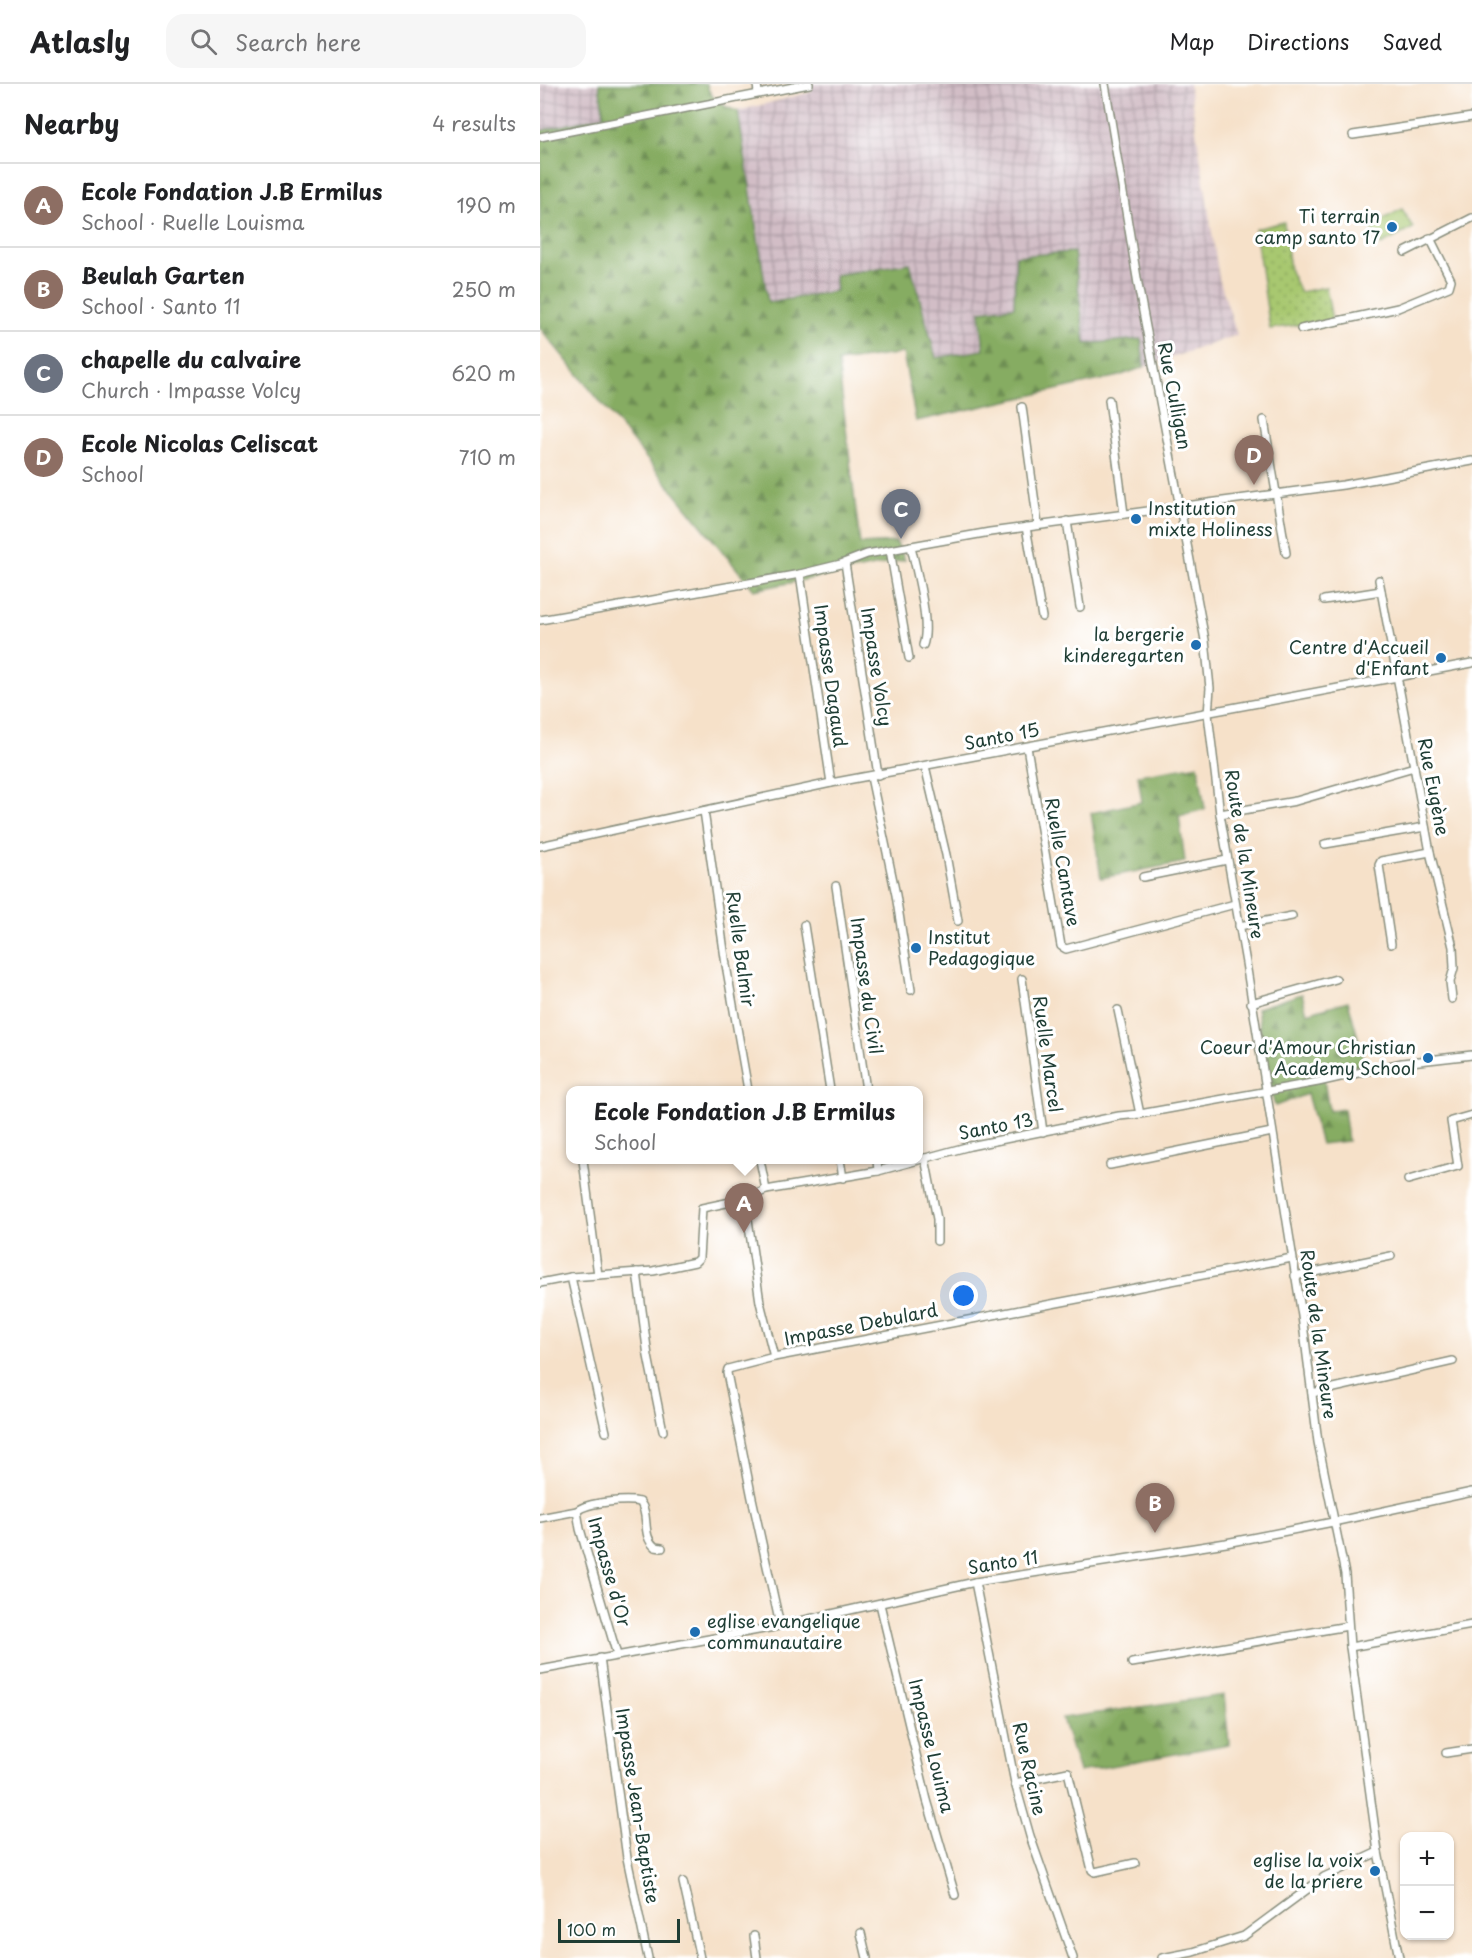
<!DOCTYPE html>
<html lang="en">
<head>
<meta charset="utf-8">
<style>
  body { margin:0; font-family:"Playpen Sans",sans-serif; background:#f6f6f6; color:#202124 }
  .controls { position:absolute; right:18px; bottom:18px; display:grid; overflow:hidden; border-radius:12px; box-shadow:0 2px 4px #0004 }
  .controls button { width:54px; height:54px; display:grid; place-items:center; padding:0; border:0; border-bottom:2px solid #e0e0e0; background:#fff; color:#202124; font:30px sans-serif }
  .scale { position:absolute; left:18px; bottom:15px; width:122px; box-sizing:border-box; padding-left:6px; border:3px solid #1f3d34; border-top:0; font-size:16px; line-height:21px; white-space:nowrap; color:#1f3d34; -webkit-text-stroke:4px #fff; paint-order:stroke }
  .you { position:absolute; left:424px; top:1212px; width:21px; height:21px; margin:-15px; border:4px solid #fff; border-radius:50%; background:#1a73e8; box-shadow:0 0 0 9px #1a73e833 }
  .badge { display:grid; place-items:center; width:39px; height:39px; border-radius:50%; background:#b45309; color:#fff; font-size:20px; font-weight:700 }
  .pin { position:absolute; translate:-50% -50px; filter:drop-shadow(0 2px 3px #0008) }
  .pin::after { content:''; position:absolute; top:32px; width:21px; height:18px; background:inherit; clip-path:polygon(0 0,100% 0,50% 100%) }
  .popup { position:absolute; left:26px; top:1002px; width:357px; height:78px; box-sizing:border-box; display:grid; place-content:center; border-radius:12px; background:#fff; filter:drop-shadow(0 2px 4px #0005); font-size:20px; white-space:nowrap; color:#757577 }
  .popup b { font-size:22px; color:#202124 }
  .popup::after { content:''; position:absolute; left:50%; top:100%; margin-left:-12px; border:12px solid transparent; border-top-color:#fff }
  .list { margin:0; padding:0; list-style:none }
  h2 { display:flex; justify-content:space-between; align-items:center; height:78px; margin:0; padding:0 24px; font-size:26px }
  h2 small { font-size:20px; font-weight:400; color:#757577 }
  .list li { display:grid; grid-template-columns:39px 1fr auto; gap:18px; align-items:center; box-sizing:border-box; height:84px; padding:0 24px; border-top:2px solid #e0e0e0 }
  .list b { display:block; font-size:22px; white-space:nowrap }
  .list p { margin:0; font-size:20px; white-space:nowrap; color:#757577 }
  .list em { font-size:20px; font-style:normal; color:#757577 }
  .icon { flex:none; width:33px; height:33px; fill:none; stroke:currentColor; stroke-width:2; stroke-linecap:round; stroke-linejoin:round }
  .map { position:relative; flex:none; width:932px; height:1874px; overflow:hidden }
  header { display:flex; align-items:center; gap:36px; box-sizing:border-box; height:84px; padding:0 30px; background:#fff; border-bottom:2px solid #e0e0e0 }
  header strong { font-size:28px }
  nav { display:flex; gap:33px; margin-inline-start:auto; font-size:21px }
  .search { width:420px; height:54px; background:#f6f6f6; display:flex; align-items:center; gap:15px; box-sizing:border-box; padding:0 21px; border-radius:18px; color:#757577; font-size:22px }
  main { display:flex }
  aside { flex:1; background:#fff }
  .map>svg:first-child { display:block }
  .industrial { fill:url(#industrial-grid) }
  .grass { fill:url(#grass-dots); stroke:#648252; stroke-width:1.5 }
  .forest { fill:url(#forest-firs); stroke:#52744b; stroke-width:1.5 }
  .pitch { fill:#a8c870; stroke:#648252; stroke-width:1.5 }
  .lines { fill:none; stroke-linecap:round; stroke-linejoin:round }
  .minor-casing { stroke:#8a8f7e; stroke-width:10 }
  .minor { stroke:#fff; stroke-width:7 }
  .poi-dot { fill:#1f6fb2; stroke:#fff; stroke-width:2 }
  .labels { text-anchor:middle; stroke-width:6; stroke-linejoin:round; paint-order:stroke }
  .poi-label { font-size:18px; fill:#1f3d34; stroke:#fff; text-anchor:end }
  .street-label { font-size:18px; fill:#1f3d34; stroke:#fff }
</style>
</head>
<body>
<header>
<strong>Atlasly</strong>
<div class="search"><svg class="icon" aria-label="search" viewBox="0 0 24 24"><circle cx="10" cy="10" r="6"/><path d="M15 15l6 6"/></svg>Search here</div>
<nav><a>Map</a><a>Directions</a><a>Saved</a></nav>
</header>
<main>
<aside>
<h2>Nearby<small>4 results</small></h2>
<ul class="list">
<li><span class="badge" style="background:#8d6e63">A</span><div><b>Ecole Fondation J.B Ermilus</b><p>School · Ruelle Louisma</p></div><em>190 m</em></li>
<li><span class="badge" style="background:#8d6e63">B</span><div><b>Beulah Garten</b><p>School · Santo 11</p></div><em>250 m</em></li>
<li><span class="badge" style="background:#6b7280">C</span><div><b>chapelle du calvaire</b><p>Church · Impasse Volcy</p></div><em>620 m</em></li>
<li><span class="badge" style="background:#8d6e63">D</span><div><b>Ecole Nicolas Celiscat</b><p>School</p></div><em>710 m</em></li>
</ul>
</aside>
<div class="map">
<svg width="932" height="1874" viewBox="0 0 932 1874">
  <defs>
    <pattern id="industrial-grid" width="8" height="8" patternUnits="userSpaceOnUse" patternTransform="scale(1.5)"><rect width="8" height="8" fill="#d2bdc6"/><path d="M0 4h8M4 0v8" fill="none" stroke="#aa9ba2"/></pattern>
    <pattern id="grass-dots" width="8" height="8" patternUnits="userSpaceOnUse" patternTransform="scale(1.5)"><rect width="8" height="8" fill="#a8c870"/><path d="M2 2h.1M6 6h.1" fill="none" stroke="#88a45d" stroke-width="1.8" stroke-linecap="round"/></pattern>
    <pattern id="forest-firs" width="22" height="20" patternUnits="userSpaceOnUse" patternTransform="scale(1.5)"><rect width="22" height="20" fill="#86ac62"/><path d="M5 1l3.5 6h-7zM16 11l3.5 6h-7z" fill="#6d8d52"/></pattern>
  </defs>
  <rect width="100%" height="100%" fill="#fff"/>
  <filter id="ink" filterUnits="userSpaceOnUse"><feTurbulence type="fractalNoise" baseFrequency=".0167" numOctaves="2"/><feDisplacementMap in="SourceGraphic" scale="12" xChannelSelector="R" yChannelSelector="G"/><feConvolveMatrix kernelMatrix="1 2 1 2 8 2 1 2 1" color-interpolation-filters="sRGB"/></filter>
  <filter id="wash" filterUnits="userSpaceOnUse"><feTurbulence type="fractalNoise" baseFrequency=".008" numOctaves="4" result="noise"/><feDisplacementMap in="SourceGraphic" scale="24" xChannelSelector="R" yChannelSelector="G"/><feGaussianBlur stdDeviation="1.35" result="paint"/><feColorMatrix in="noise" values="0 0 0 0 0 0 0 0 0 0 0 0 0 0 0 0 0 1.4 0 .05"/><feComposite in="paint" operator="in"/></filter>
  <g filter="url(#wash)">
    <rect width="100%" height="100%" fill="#f6e1c9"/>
    <g class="industrial">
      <path d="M0 0H59L64 32 0 47Z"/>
      <path d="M269 0H649L679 194 697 251 604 283 601 255 545 260 534 169 474 223 440 227 444 266 395 274 370 179 295 191 296 207 228 219 198 27 271 8Z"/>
    </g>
    <path class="grass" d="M744 138 750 187 760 208 786 203 792 236 730 245 715 145Z"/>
    <g class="forest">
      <path d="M59 0H167C169 14 185 24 198 27L228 219 296 207 295 191 370 179 396 274 444 266 440 227 474 223 476 172 534 168 545 260 601 255 604 283 579 292 376 337 363 269 298 278 320 460 356 458 365 476 214 506 0 244V47L64 32Z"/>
      <path d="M658 681 665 725 639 732 645 778 561 794 551 729 602 718 598 691Z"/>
      <path d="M762 910 767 929 808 917 825 980 783 990 789 1027 804 1025 808 1057 781 1060 767 1010 735 1022 729 1003 717 924Z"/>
      <path d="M684 1611 689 1660 539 1688 522 1634Z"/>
    </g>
    <path class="pitch" d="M862 125 873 144 841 161 830 142Z"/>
  </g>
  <g filter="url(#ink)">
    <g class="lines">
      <defs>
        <g id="minor">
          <path d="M217 0 218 9"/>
          <path d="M565 0 599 206 665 556 670 604 668 630 680 730 706 879 762 1232 778 1358 805 1490 810 1563 838 1768 859 1874"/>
          <path d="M813 51 932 33"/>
          <path d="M0 53 269 0"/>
          <path d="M865 168 932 134"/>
          <path d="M761 245 858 224 909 203 911 196 890 154"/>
          <path d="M569 316 584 430"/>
          <path d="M482 323 498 441"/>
          <path d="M724 336 746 469"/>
          <path d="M527 437 540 523"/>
          <path d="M486 443 502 533"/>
          <path d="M371 462C376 486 391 539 383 561"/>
          <path d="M350 466 369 574"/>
          <path d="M305 479 338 691"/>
          <path d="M260 490 291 699"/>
          <path d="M839 496 890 768 913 863 914 884 910 898 912 915"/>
          <path d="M784 516 841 507"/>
          <path d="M0 536 260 490 301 480 327 470 450 448 803 401 932 377"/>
          <path d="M487 663 521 862 526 865 695 820"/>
          <path d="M385 682 406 771 418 837"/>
          <path d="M331 693 356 811 371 906"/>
          <path d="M164 727 186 881 208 1006"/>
          <path d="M680 730 756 717 874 683"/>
          <path d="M785 760 885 743"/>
          <path d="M0 762 291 699 932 579"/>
          <path d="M603 793 687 776"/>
          <path d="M296 802 326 1006"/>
          <path d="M264 841 290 1006"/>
          <path d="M699 842 752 832"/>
          <path d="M851 860 839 781 841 777 890 768"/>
          <path d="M482 895 503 1048"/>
          <path d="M711 919 796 895"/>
          <path d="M578 926 600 1030"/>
          <path d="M385 1074 397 1135V1157"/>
          <path d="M43 1076 58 1191"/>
          <path d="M220 1076 226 1106"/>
          <path d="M300 1076 303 1094"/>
          <path d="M337 1076 338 1087"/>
          <path d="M570 1081 732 1048"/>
          <path d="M868 1096 918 1082 911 1037 932 1031"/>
          <path d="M205 1115 220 1218 234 1273"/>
          <path d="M97 1188 108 1272 123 1347"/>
          <path d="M755 1192 851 1172"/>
          <path d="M31 1193 66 1348"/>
          <path d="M0 1199 31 1193 113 1187 155 1178 159 1174 162 1124 205 1115 226 1106 338 1087 430 1062 579 1032 600 1030 778 998 862 979 932 971"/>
          <path d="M772 1309 913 1277"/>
          <path d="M0 1434 37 1427"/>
          <path d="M435 1498 475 1699 490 1752 533 1874"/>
          <path d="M340 1520 387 1716 415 1811"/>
          <path d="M240 1541 212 1414 187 1289 188 1285 234 1273 752 1174"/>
          <path d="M810 1563 932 1541"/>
          <path d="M77 1571 40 1445 37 1427C47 1418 87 1415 100 1418 110 1430 101 1452 115 1463L122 1464"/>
          <path d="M60 1574 87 1774 108 1874"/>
          <path d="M592 1579 808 1542"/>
          <path d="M0 1586 229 1544 435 1498 686 1459 793 1438 932 1408"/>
          <path d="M906 1669 932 1665"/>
          <path d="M475 1699 528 1688 552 1786 555 1788 595 1779"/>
          <path d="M143 1798 160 1874"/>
          <path d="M321 1849 327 1874"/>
          <path d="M214 1852 217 1874"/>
          <path d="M622 1874 653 1868 704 1852 784 1793 838 1768"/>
        </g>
      </defs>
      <use href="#minor" class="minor-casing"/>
      <use href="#minor" class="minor"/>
    </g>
  </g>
  <g class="poi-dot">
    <circle cx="852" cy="143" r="6"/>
    <circle cx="596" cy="435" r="6"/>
    <circle cx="656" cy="561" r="6"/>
    <circle cx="901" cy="574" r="6"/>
    <circle cx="376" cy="864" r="6"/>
    <circle cx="888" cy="974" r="6"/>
    <circle cx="155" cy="1548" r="6"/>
    <circle cx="835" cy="1787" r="6"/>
  </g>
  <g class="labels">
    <g class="poi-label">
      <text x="840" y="139">Ti terrain<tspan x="840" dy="21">camp santo 17</tspan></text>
      <text x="608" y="431" text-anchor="start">Institution<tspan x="608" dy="21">mixte Holiness</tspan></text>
      <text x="644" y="557">la bergerie<tspan x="644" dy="21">kinderegarten</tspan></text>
      <text x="889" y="570">Centre d'Accueil<tspan x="889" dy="21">d'Enfant</tspan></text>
      <text x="388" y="860" text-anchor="start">Institut<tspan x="388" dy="21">Pedagogique</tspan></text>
      <text x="876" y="970">Coeur d'Amour Christian<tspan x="876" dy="21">Academy School</tspan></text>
      <text x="167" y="1544" text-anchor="start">eglise evangelique<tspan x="167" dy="21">communautaire</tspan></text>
      <text x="823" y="1783">eglise la voix<tspan x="823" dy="21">de la priere</tspan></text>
    </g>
    <g class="street-label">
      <text transform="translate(634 312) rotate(79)" y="6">Rue Culligan</text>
      <text transform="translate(336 583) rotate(81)" y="6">Impasse Volcy</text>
      <text transform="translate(290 592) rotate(82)" y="6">Impasse Dagaud</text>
      <text transform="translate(462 653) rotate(-11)" y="6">Santo 15</text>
      <text transform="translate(893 703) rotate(79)" y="6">Rue Eugène</text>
      <text transform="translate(704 770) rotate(81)" y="6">Route de la Mineure</text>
      <text transform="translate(522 778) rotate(80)" y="6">Ruelle Cantave</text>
      <text transform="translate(200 865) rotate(82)" y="6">Ruelle Balmir</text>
      <text transform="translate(326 902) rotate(82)" y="6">Impasse du Civil</text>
      <text transform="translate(507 970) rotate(82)" y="6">Ruelle Marcel</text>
      <text transform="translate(456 1043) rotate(-11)" y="6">Santo 13</text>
      <text transform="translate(321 1241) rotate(-11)" y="6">Impasse Debulard</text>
      <text transform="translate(778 1250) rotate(82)" y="6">Route de la Mineure</text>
      <text transform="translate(463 1479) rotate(-9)" y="6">Santo 11</text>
      <text transform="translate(69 1488) rotate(74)" y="6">Impasse d'Or</text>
      <text transform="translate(391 1662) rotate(76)" y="6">Impasse Louima</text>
      <text transform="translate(489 1685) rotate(77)" y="6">Rue Racine</text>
      <text transform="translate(97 1722) rotate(81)" y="6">Impasse Jean-Baptiste</text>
    </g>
  </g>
</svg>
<div class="controls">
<button>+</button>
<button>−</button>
</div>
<div class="scale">100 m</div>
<div class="you"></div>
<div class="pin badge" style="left:204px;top:1149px;background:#8d6e63">A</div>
<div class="popup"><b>Ecole Fondation J.B Ermilus</b>School</div>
<div class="pin badge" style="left:615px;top:1449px;background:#8d6e63">B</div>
<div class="pin badge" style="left:361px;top:455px;background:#6b7280">C</div>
<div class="pin badge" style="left:714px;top:401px;background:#8d6e63">D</div>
</div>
</main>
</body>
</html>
